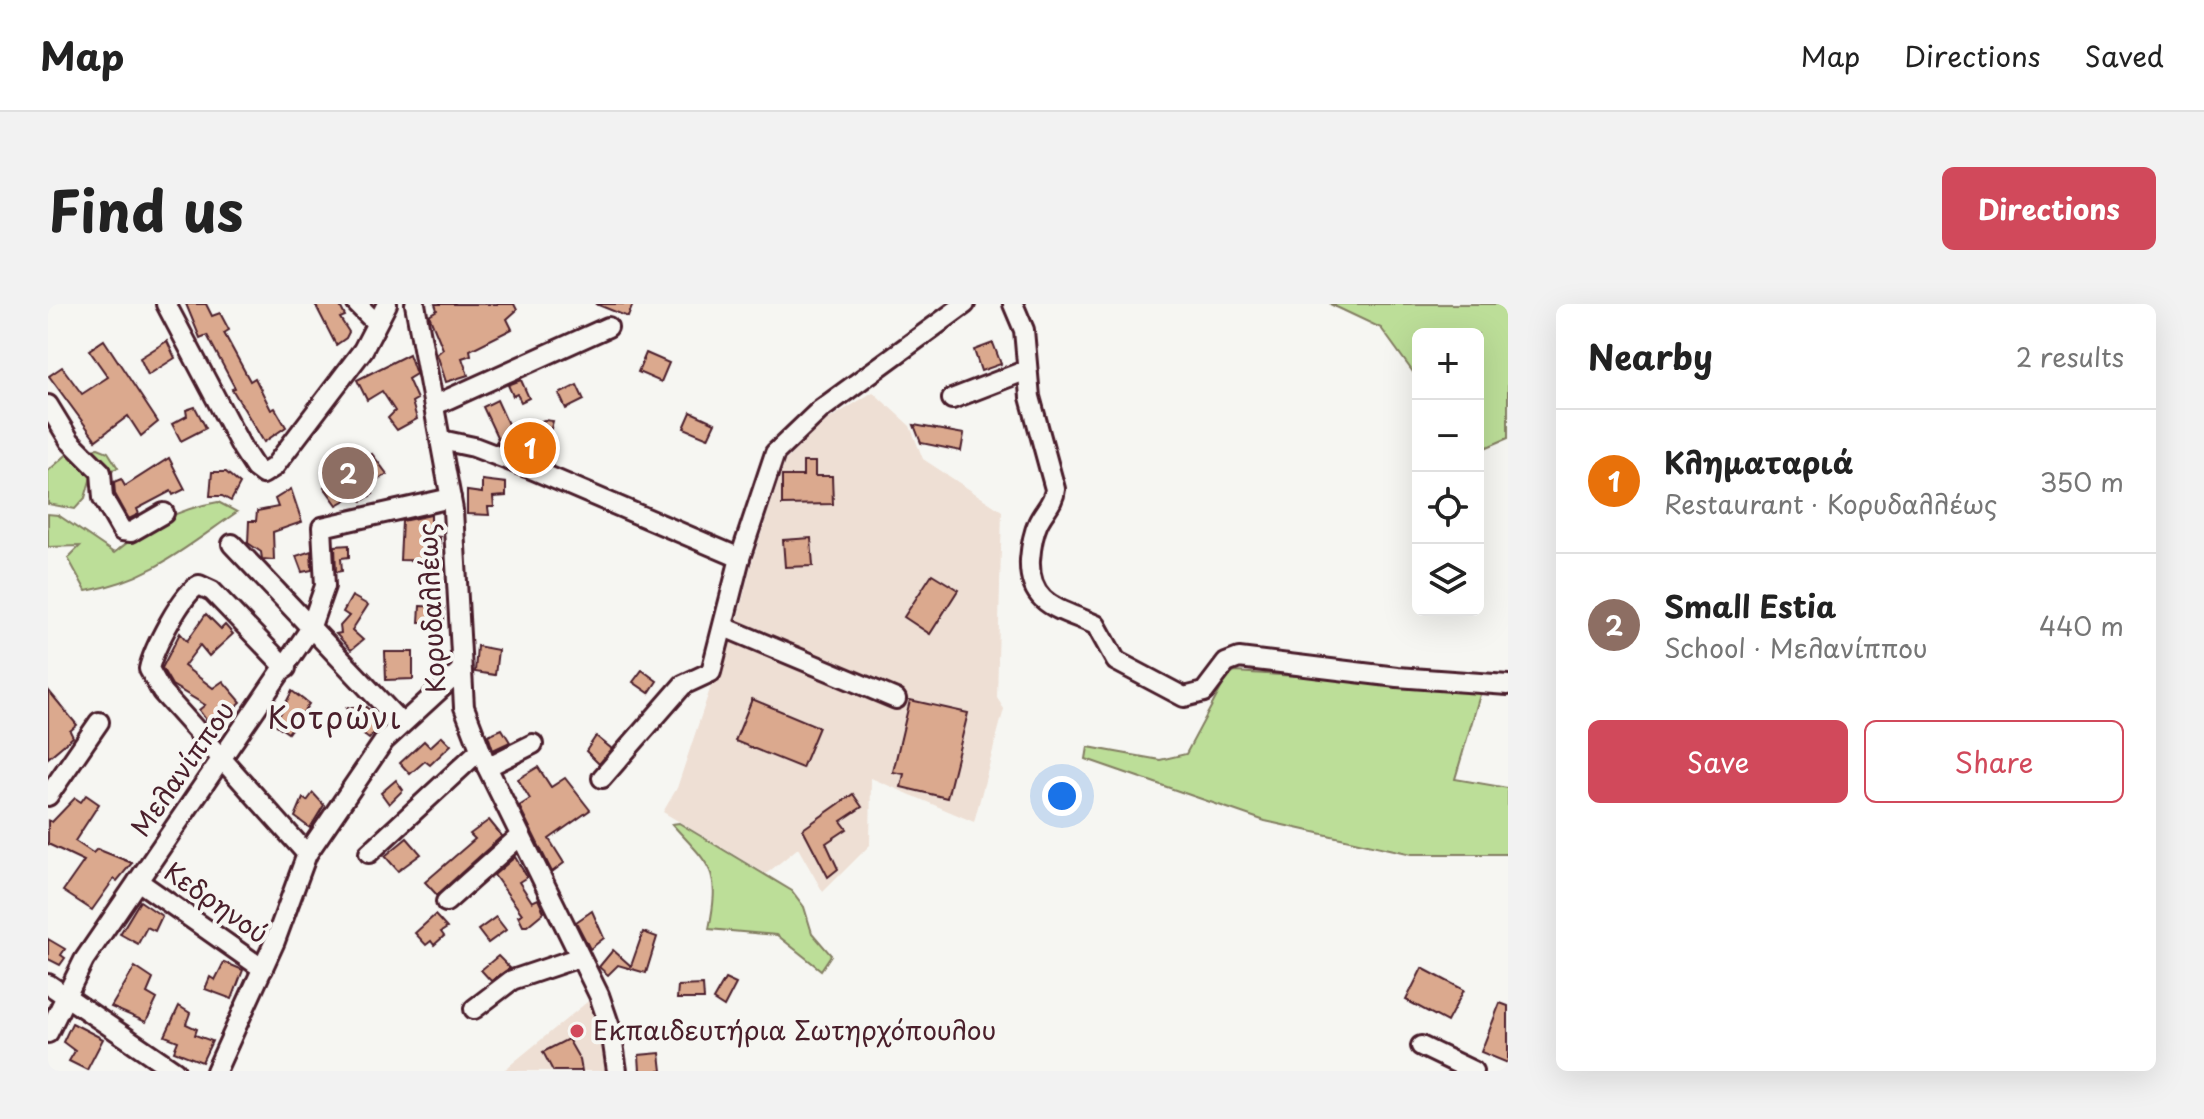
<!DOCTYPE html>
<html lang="en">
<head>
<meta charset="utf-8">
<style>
  body { margin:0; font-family:"Playpen Sans",sans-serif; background:#f2f2f2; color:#222 }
  .controls { position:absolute; right:24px; top:24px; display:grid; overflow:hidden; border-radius:12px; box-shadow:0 8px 32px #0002 }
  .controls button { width:72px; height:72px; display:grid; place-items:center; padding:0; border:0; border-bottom:2px solid #e0e0e0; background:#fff; color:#222; font:40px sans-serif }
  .you { position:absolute; left:1014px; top:492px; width:28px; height:28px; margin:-20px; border:6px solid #fff; border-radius:50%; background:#1a73e8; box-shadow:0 0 0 12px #1a73e833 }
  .badge { display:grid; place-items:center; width:52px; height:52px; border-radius:50%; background:#d1495b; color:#fff; font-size:26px; font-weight:700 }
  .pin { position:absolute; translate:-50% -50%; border:4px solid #fff; box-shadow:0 2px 8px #0006 }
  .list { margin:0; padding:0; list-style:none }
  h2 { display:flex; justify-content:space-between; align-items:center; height:104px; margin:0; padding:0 32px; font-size:34px }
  h2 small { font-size:26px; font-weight:400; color:#767676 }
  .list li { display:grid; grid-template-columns:52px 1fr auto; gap:24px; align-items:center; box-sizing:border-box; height:144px; padding:0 32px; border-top:2px solid #e0e0e0 }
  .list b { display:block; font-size:30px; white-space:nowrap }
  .list p { margin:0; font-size:26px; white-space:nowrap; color:#767676 }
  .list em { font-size:26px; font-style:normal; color:#767676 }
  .actions { display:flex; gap:16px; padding:24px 32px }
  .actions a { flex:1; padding:18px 0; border:2px solid #d1495b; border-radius:12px; text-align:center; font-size:28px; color:#d1495b }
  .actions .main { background:#d1495b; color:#fff }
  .icon { flex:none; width:44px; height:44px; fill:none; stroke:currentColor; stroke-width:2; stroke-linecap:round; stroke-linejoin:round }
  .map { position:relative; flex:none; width:1460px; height:767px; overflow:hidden; border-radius:12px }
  header { display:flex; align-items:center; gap:48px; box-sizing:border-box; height:112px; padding:0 40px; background:#fff; border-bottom:2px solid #e0e0e0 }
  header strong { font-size:38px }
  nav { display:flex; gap:44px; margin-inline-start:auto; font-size:28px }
  .intro { display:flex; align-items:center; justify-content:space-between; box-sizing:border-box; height:192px; padding:0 48px }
  h1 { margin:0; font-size:56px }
  .button { padding:20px 36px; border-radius:12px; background:#d1495b; color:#fff; font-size:28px; font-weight:700 }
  main { display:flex; gap:48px; padding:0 48px }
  aside { flex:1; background:#fff; border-radius:12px; box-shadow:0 8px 32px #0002 }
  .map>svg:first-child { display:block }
  .built { fill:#eedfd4 }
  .green { fill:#bcde98; stroke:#837e62; stroke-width:2 }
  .building { fill:#dba98e; stroke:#4a1f2b; stroke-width:2 }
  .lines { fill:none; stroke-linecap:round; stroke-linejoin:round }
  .minor-casing { stroke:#4a1f2b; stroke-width:24 }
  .minor { stroke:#f6f6f2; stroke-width:18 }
  .poi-dot { fill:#d1495b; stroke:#f6f6f2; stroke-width:3 }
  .labels { text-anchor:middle; stroke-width:8; stroke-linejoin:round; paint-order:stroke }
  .street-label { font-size:26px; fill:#4a1f2b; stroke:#f6f6f2 }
  .poi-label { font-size:26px; fill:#4a1f2b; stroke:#f6f6f2; text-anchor:start }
  .quarter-label { font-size:30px; letter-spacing:2px; fill:#4a1f2b; stroke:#f6f6f2 }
</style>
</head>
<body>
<header>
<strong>Map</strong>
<nav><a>Map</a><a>Directions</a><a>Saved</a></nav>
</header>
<div class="intro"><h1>Find us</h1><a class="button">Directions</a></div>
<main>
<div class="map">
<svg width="1460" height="767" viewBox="0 0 1460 767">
  <rect width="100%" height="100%" fill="#f6f6f2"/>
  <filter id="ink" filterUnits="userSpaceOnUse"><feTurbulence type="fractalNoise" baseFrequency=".0125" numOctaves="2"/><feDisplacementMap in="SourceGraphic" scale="16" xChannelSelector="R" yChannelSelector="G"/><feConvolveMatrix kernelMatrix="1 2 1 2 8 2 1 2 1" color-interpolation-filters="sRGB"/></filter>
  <g filter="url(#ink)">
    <g class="built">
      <path d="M825 88 862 122 875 155 954 207 949 394 956 405 926 518 823 474 822 541 775 588 750 544 718 570 615 508 629 484 680 331 851 387 688 322 703 261 737 157 773 120Z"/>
      <path d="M544 694 557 737 561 767H455Z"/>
    </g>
    <g class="green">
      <path d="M1282 0H1460V134L1430 147V30H1370V75L1333 24Z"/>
      <path d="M50 144 60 148 70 164 43 173 37 194 27 205 0 200V167L23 147Z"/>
      <path d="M170 198 189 208C138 243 100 277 38 287L20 254 32 242 0 243V210L10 211 66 249C99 222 129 205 170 198Z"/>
      <path d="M1187 368 1434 384 1407 475 1460 484V550H1364L1217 517 1038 455 1040 443 1112 456 1138 450 1179 373Z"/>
      <path d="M631 519 744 587 756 603 764 629 783 651 773 666 729 631 661 625C673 565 663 563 624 520Z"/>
    </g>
    <g class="building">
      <path d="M138 0H158L164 12 172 9 181 26 176 29 202 77 207 74 223 106 227 104 238 123 216 138 184 85 187 84 159 31 152 34Z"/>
      <path d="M267 0H291L297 12 292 14 301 28 298 34 288 41Z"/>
      <path d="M387 0H466L469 6 459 15 464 25 422 46 423 51 414 54 420 71 398 78 389 50 395 45 381 11 389 6Z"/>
      <path d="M548 0H585L580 13Z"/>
      <path d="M56 36 110 118 93 132 80 112 48 136 1 72 14 63 34 90 60 73 41 46Z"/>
      <path d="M119 37 127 54 100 71 92 54Z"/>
      <path d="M945 39 953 60 933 67 926 46Z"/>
      <path d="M598 49 621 59 613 78 590 68Z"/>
      <path d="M361 50 368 70 360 75 369 95 364 98 369 115 349 126 340 114 347 107 334 87 319 96 309 76Z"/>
      <path d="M473 76 481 94 473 98 469 90 465 92 460 81Z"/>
      <path d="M529 81 536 96 518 105 511 90Z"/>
      <path d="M449 96 464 129 496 116 505 117 494 156 448 138 450 135 435 103Z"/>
      <path d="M147 103 158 124 133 137 124 120 139 112 138 106Z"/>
      <path d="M643 108 667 119 660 134 636 124Z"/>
      <path d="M866 121 916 130 913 147 873 139Z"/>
      <path d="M294 143 309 162 324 150 339 170 319 182 325 190 314 197 307 191 289 201 276 183 293 170 282 153Z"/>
      <path d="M121 154 137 185 125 191 123 187 89 205 91 210 81 215 67 190 66 178 73 175 77 182Z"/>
      <path d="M755 158H767V172H784L785 200 734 201V172H755Z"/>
      <path d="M164 168H178L192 180 183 197 174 192H162Z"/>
      <path d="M434 176 458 179V192L445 193 446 203H440L441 211 419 210V187L434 189Z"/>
      <path d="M243 185 254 218 225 228 226 256 214 255 213 248 200 239 201 217H208L209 207 230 203 227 195Z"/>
      <path d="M383 211V232L392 233V257L352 256 354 217Z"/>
      <path d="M763 234 765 262 737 263 735 236Z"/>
      <path d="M301 241V253L293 254 294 267 288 268 287 242Z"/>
      <path d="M263 247 264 266 254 268 248 252Z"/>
      <path d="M884 270 910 286 882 330 856 313Z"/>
      <path d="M304 292 320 301 304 326 315 336 303 346 288 330 293 329 292 322 301 312 295 308Z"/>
      <path d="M372 302 396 303V319L371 318Z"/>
      <path d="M158 310 173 325 177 321 185 330 161 352 152 341 136 362 165 384 175 377 193 398 164 424 151 406 157 401 124 381 114 364 132 329 139 337Z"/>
      <path d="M429 342 450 346 447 371 427 368Z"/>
      <path d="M337 348H365V375L338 376Z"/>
      <path d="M594 366 609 377 601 389 585 378Z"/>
      <path d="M0 386 29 421 22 427 25 433 0 454Z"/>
      <path d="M244 387 261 400 240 429 227 420Z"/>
      <path d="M704 395 771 423 754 464 687 437Z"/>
      <path d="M862 396 920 409 899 494 853 483 856 470 845 468Z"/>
      <path d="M318 403 336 418 321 435 299 418 305 411 299 404Z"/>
      <path d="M454 425 462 438 445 446 440 431Z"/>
      <path d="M394 432 403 441 382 461 377 457 362 470 352 459 376 437 382 443Z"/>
      <path d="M548 432 564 445 551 460 538 447Z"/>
      <path d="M490 463 503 483 517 474 542 506 501 535 516 559 504 568 471 502 482 495 470 475Z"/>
      <path d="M348 476 355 486 341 500 333 489Z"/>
      <path d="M265 489 276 501 262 524 247 513 255 494 259 497Z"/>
      <path d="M805 490 814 503 793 517 799 525 778 539 790 565 780 573 755 525Z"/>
      <path d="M38 491 51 500 27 537 45 549 49 545 84 559 69 577 66 575 44 606 15 587 36 557 0 540V516L4 518 27 494 33 498Z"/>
      <path d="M441 516 454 532 389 591 377 578 427 535 422 530Z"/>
      <path d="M359 534 373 550 350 567 337 552Z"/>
      <path d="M467 553 479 573 471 578 484 598 490 595 496 608 479 622H475L470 612 474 610 446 571Z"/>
      <path d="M92 597 114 612 107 627 99 623 90 640 72 630Z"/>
      <path d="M544 607 556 634 542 645 528 618Z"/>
      <path d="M387 611 399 624 393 628 396 632 386 641 383 637 378 641 367 629Z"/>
      <path d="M448 613 458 626 440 639 430 626Z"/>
      <path d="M595 628 609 633 598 669 570 661 560 671 551 663 565 646 583 662Z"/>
      <path d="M0 635 17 645 13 651 17 654 12 661 0 655Z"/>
      <path d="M450 652 462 664 443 677 433 666Z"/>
      <path d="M176 658 195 666 184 695 157 685 162 673 167 676Z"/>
      <path d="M87 663 105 675 99 689 109 695 98 718 63 703Z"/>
      <path d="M1374 664 1416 686 1399 718 1358 696Z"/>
      <path d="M677 675 688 680 676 703 665 696Z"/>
      <path d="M655 681 656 695H629L630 682Z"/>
      <path d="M1452 699 1460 702V759L1433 748Z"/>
      <path d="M131 702 142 709 138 720 149 725 147 731 164 737 154 758 126 747 130 737 117 732Z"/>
      <path d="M24 719 55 735 39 766 21 757 27 747 15 738Z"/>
      <path d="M520 735 532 756 534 767H505L495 748Z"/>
      <path d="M612 749 614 767H592L591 751Z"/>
    </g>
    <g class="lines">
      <defs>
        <g id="minor">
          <path d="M118 0 194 144 207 164 215 170 226 163 315 46 339 0"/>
          <path d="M309 0 328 19"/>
          <path d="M367 0 405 206 416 403 439 463 551 691 563 726 569 767"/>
          <path d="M965 0 976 26 982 93 1007 185C1006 199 996 206 990 219 985 230 983 243 982 256 980 302 1013 305 1048 321L1068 357 1136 393 1156 388 1178 359 1191 354 1349 373 1460 381"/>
          <path d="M904 95 979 66"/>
          <path d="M0 101 22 137 53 168 55 194 74 227 83 228 116 209"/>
          <path d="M387 101 560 23"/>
          <path d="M393 136 426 143 481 164 692 254"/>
          <path d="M184 240 353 419"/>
          <path d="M676 323 848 395"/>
          <path d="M238 364 164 287 151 281C134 289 105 346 101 365L114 388 259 550"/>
          <path d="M439 463 485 440"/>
          <path d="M554 474 635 381 663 368 692 254 727 149 772 106 917 0"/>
          <path d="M0 492 51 418"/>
          <path d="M321 549 432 446"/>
          <path d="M90 577 215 665"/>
          <path d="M398 598 472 532"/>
          <path d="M0 680 127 767"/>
          <path d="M426 705 464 676 532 653"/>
          <path d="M0 729 36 656 262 325 277 282 274 223 403 194"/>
          <path d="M1373 742 1425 767"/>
          <path d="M168 767 227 637 259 550 336 437 411 368"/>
        </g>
      </defs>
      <use href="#minor" class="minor-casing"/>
      <use href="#minor" class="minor"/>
    </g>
  </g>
  <circle class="poi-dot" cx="529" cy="727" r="8"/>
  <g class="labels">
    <g class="street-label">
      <text transform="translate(384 304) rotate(-93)" y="9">Κορυδαλλέως</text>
      <text transform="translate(135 465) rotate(-55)" y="9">Μελανίππου</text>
      <text transform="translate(168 599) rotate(35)" y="9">Κεδρηνού</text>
    </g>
    <g class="poi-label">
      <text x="545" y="736">Εκπαιδευτήρια Σωτηρχόπουλου</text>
    </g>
    <g class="quarter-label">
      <text x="287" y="425">Κοτρώνι</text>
    </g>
  </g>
</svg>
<div class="controls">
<button>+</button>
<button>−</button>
<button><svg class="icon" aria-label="locate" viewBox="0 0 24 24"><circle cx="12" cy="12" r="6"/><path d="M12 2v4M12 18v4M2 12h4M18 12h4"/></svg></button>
<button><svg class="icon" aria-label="layers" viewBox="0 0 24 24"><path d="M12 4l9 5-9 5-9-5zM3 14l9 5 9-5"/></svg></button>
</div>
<div class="you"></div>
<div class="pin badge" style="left:482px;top:144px;background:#e8710a">1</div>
<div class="pin badge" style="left:300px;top:169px;background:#8d6e63">2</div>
</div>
<aside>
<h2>Nearby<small>2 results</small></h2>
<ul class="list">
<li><span class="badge" style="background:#e8710a">1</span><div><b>Κληματαριά</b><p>Restaurant · Κορυδαλλέως</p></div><em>350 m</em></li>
<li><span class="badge" style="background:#8d6e63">2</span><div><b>Small Estia</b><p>School · Μελανίππου</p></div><em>440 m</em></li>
</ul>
<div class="actions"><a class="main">Save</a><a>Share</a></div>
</aside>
</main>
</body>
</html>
